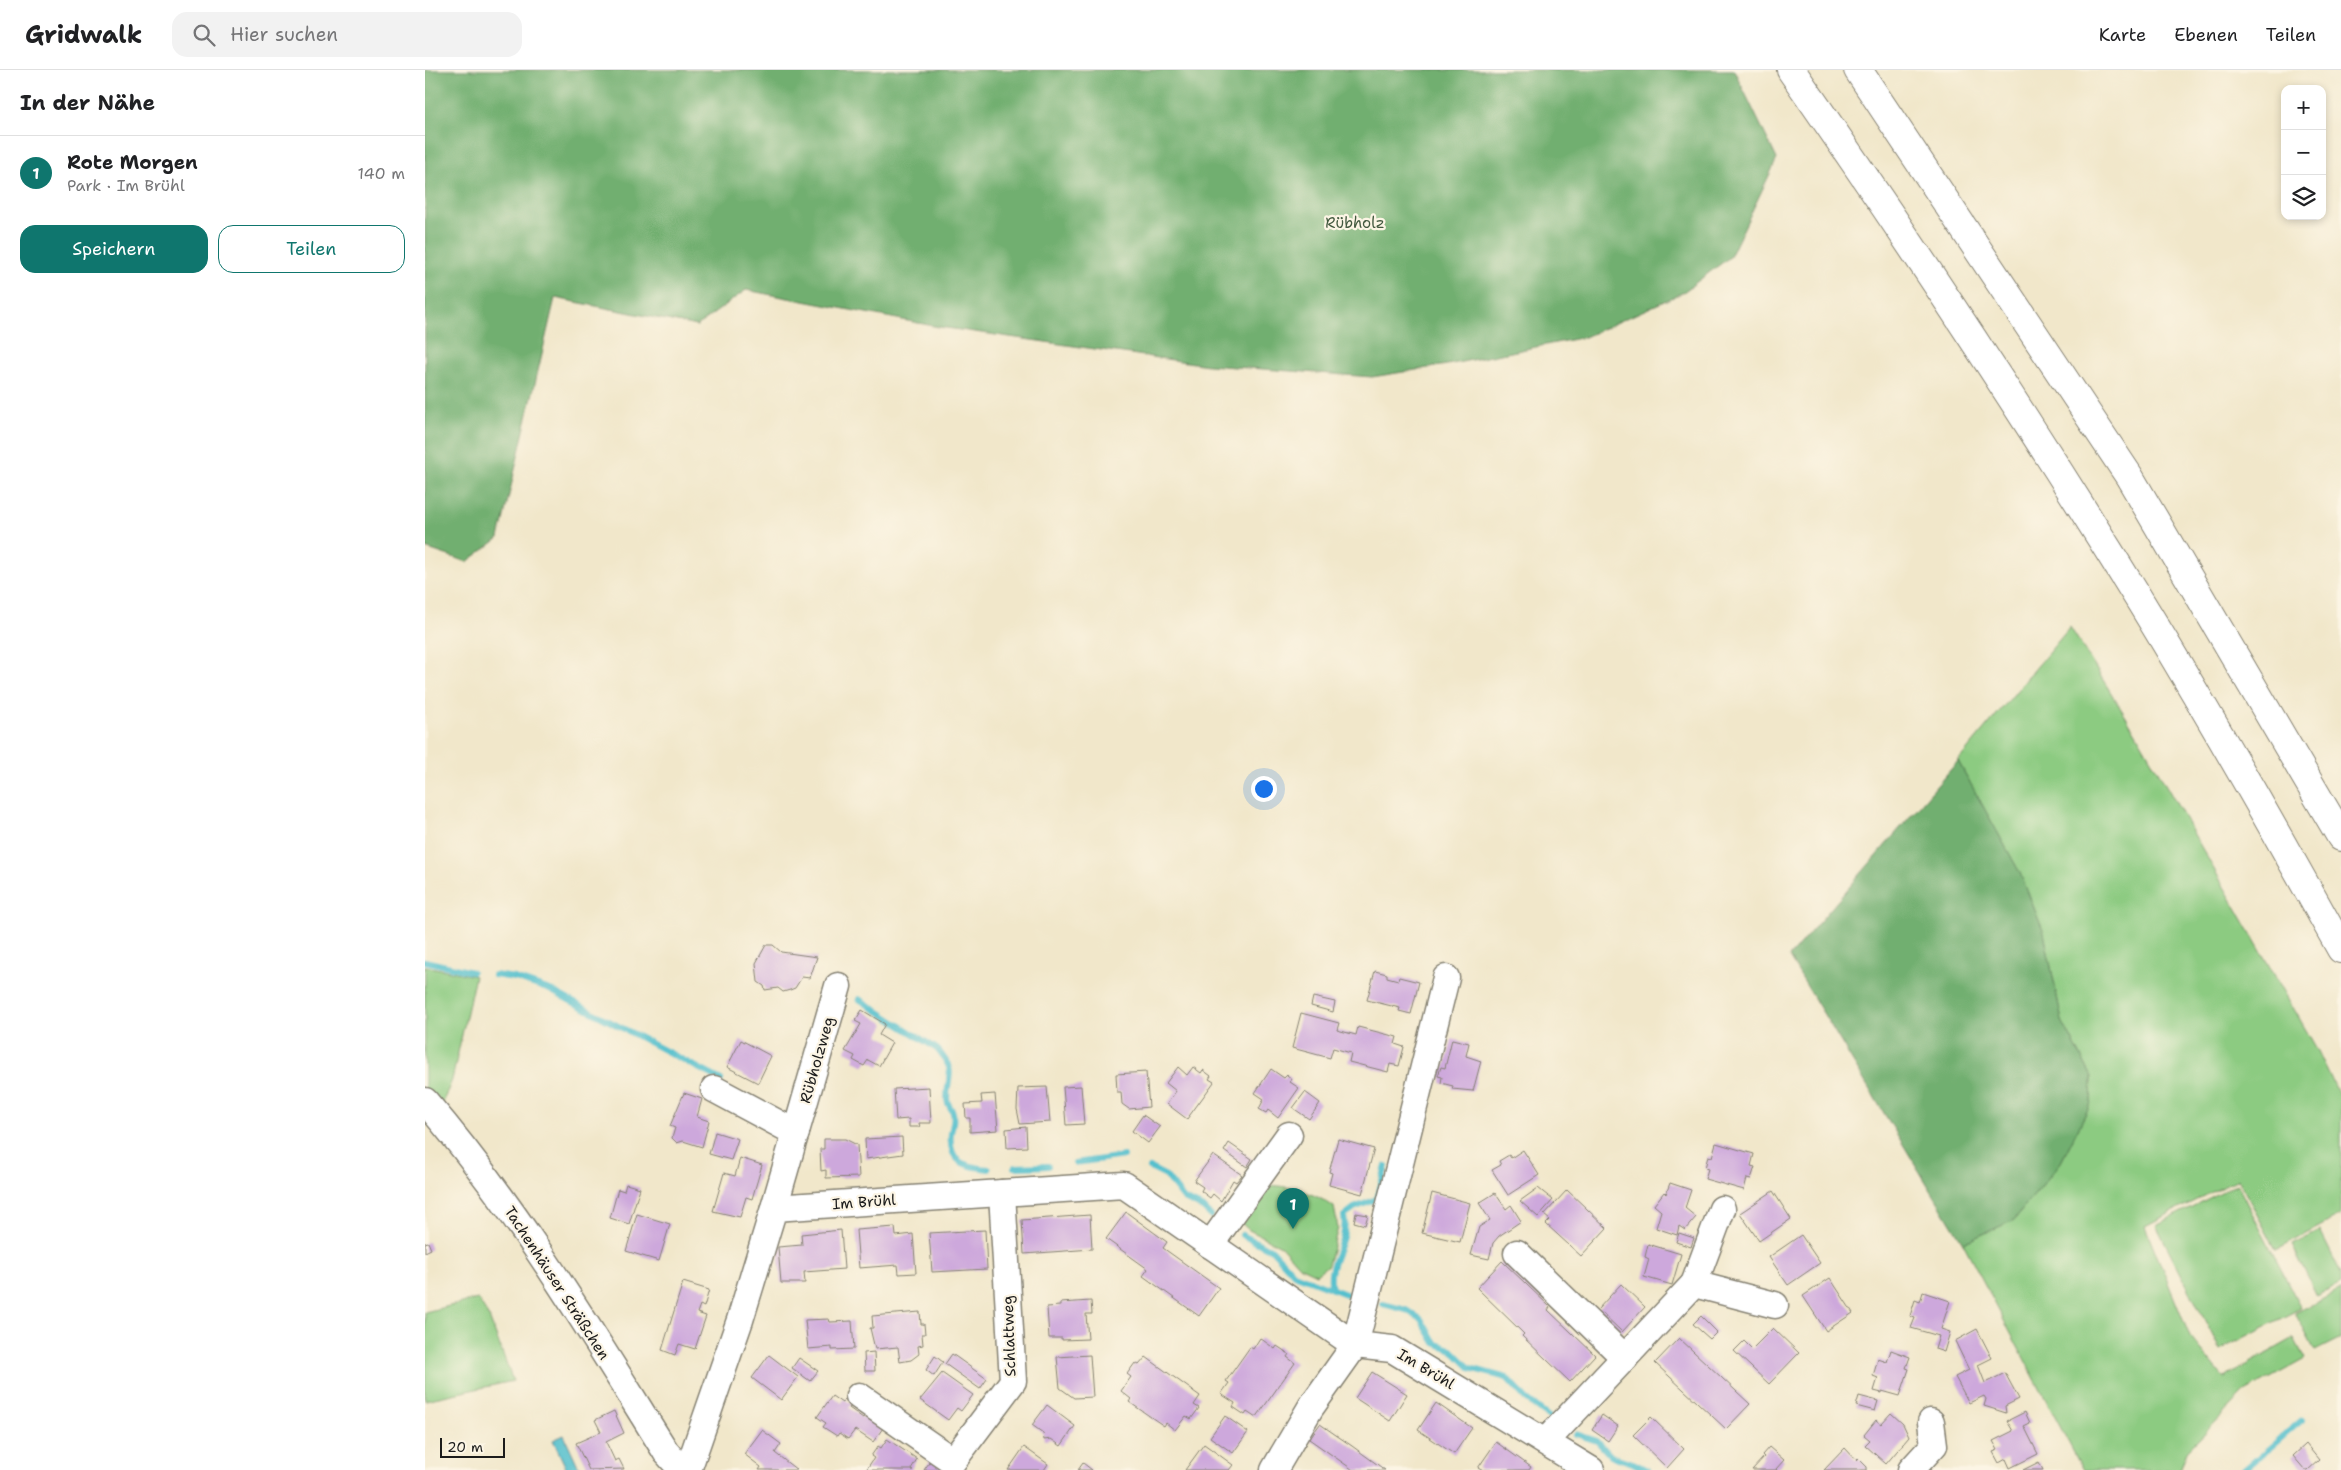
<!DOCTYPE html>
<html lang="de">
<head>
<meta charset="utf-8">
<style>
  body { margin:0; font-family:"Shantell Sans",sans-serif; background:#f2f2f2; color:#202124 }
  .controls { position:absolute; right:15px; top:15px; display:grid; overflow:hidden; border-radius:10px; box-shadow:0 2px 8px #0003 }
  .controls button { width:45px; height:45px; display:grid; place-items:center; padding:0; border:0; border-bottom:1px solid #e0e0e0; background:#fff; color:#202124; font:25px sans-serif }
  .scale { position:absolute; left:15px; bottom:12px; width:65px; box-sizing:border-box; padding-left:5px; border:2px solid #1c1c1c; border-top:0; font-size:14px; line-height:18px; white-space:nowrap; color:#1c1c1c; -webkit-text-stroke:4px #fcf5e5; paint-order:stroke }
  .you { position:absolute; left:838px; top:718px; width:18px; height:18px; margin:-12px; border:4px solid #fff; border-radius:50%; background:#1a73e8; box-shadow:0 0 0 8px #1a73e833 }
  .badge { display:grid; place-items:center; width:32px; height:32px; border-radius:50%; background:#0f766e; color:#fff; font-size:16px; font-weight:700 }
  .pin { position:absolute; translate:-50% -41px; filter:drop-shadow(0 1px 2px #0008) }
  .pin::after { content:''; position:absolute; top:26px; width:18px; height:15px; background:inherit; clip-path:polygon(0 0,100% 0,50% 100%) }
  .list { margin:0; padding:0; list-style:none }
  h2 { display:flex; justify-content:space-between; align-items:center; height:65px; margin:0; padding:0 20px; font-size:21px }
  h2 small { font-size:16px; font-weight:400; color:#757577 }
  .list li { display:grid; grid-template-columns:32px 1fr auto; gap:15px; align-items:center; box-sizing:border-box; height:75px; padding:0 20px; border-top:1px solid #e0e0e0 }
  .list b { display:block; font-size:19px; white-space:nowrap }
  .list p { margin:0; font-size:16px; white-space:nowrap; color:#757577 }
  .list em { font-size:16px; font-style:normal; color:#757577 }
  .actions { display:flex; gap:10px; padding:15px 20px }
  .actions a { flex:1; padding:11px 0; border:1px solid #0f766e; border-radius:15px; text-align:center; font-size:18px; color:#0f766e }
  .actions .main { background:#0f766e; color:#fff }
  .icon { flex:none; width:28px; height:28px; fill:none; stroke:currentColor; stroke-width:2; stroke-linecap:round; stroke-linejoin:round }
  .map { position:relative; flex:none; width:1916px; height:1400px; overflow:hidden }
  header { display:flex; align-items:center; gap:30px; box-sizing:border-box; height:70px; padding:0 25px; background:#fff; border-bottom:1px solid #e0e0e0 }
  header strong { font-size:24px }
  nav { display:flex; gap:28px; margin-inline-start:auto; font-size:18px }
  .search { width:350px; height:45px; background:#f2f2f2; display:flex; align-items:center; gap:12px; box-sizing:border-box; padding:0 18px; border-radius:15px; color:#757577; font-size:19px }
  main { display:flex }
  aside { flex:1; background:#fff }
  .map>svg:first-child { display:block }
  .green { fill:#8ccb81; stroke:#54744e }
  .forest { fill:#71af6f; stroke:#466646 }
  .water { fill:#54c0cd; stroke:#386e74 }
  .lines { fill:none; stroke-linecap:round; stroke-linejoin:round }
  .stream { stroke:#54c0cd; stroke-width:6 }
  .building { fill:#cda8dc }
  .minor-casing { stroke:#868273; stroke-width:29 }
  .motorway-casing { stroke:#868273; stroke-width:30 }
  .minor { stroke:#fff; stroke-width:26 }
  .motorway { stroke:#fff; stroke-width:28 }
  .labels { text-anchor:middle; stroke-width:4.5; stroke-linejoin:round; paint-order:stroke }
  .park-label { font-size:15px; fill:#43593f; stroke:#fcf5e5 }
  .street-label { font-size:15px; fill:#1c1c1c; stroke:#fcf5e5 }
</style>
</head>
<body>
<header>
<strong>Gridwalk</strong>
<div class="search"><svg class="icon" aria-label="search" viewBox="0 0 24 24"><circle cx="10" cy="10" r="6"/><path d="M15 15l6 6"/></svg>Hier suchen</div>
<nav><a>Karte</a><a>Ebenen</a><a>Teilen</a></nav>
</header>
<main>
<aside>
<h2>In der Nähe<small></small></h2>
<ul class="list">
<li><span class="badge">1</span><div><b>Rote Morgen</b><p>Park · Im Brühl</p></div><em>140 m</em></li>
</ul>
<div class="actions"><a class="main">Speichern</a><a>Teilen</a></div>
</aside>
<div class="map">
<svg width="1916" height="1400" viewBox="0 0 1916 1400">
  <rect width="100%" height="100%" fill="#fcf5e5"/>
  <filter id="ink" filterUnits="userSpaceOnUse"><feTurbulence type="fractalNoise" baseFrequency=".02" numOctaves="2"/><feDisplacementMap in="SourceGraphic" scale="10" xChannelSelector="R" yChannelSelector="G"/><feConvolveMatrix kernelMatrix="1 2 1 2 8 2 1 2 1" color-interpolation-filters="sRGB"/></filter>
  <filter id="wash" filterUnits="userSpaceOnUse"><feTurbulence type="fractalNoise" baseFrequency=".0096" numOctaves="4" result="noise"/><feDisplacementMap in="SourceGraphic" scale="20" xChannelSelector="R" yChannelSelector="G"/><feGaussianBlur stdDeviation="1.12" result="paint"/><feColorMatrix in="noise" values="0 0 0 0 0 0 0 0 0 0 0 0 0 0 0 0 0 1.4 0 .05"/><feComposite in="paint" operator="in"/></filter>
  <g filter="url(#wash)">
    <rect width="100%" height="100%" fill="#f1e7ca"/>
    <g class="green">
      <path d="M1645 557 1711 663 1893 981 1916 1029V1145L1851 1180 1813 1109 1720 1156 1765 1267 1799 1308 1869 1268 1880 1289 1820 1322 1762 1381 1755 1400H1658L1538 1173 1589 1150 1636 1092 1666 1033 1667 1007 1637 951 1619 863 1595 803 1533 691Z"/>
      <path d="M0 896 50 906 27 1010 15 1039 0 1021Z"/>
      <path d="M1812 1114 1876 1238 1795 1280 1731 1155Z"/>
      <path d="M838 1115C863 1115 889 1122 909 1137L913 1158 903 1195 891 1204 874 1196 856 1176 824 1160 813 1150Z"/>
      <path d="M1895 1161 1916 1203V1214L1892 1226 1867 1175Z"/>
      <path d="M1916 1220V1268L1890 1281 1870 1243Z"/>
      <path d="M53 1229 64 1247 88 1311 0 1330V1242Z"/>
    </g>
    <g class="forest">
      <path d="M0 0H1309L1352 89 1305 187 1257 223 1160 267 1022 295 947 307 783 295 514 257 321 220 272 256 130 228 74 468 42 492 0 478Z"/>
      <path d="M1533 691 1595 803 1619 863 1637 951 1667 1007 1666 1033 1636 1092 1589 1150 1538 1173 1364 887Z"/>
    </g>
    <path class="water" d="M139 1365 155 1400H142L128 1370Z"/>
    <g class="lines">
      <g class="stream">
        <path d="M0 891 47 902"/>
        <path d="M69 905 90 908 125 920 296 1010"/>
        <path d="M434 929 512 979C533 1004 522 1002 522 1029 522 1035 527 1038 528 1043 530 1049 527 1057 526 1063 523 1093 539 1096 564 1099"/>
        <path d="M650 1093 699 1086"/>
        <path d="M590 1097 623 1096"/>
        <path d="M725 1098 741 1106 759 1129 778 1138 786 1146"/>
        <path d="M817 1165 847 1180 869 1204 926 1226"/>
        <path d="M907 1219C900 1192 924 1174 919 1146L929 1138 952 1129 961 1096"/>
        <path d="M958 1234 981 1240 996 1249 1010 1273 1027 1280 1045 1298 1082 1308 1101 1329 1124 1347"/>
        <path d="M1151 1364 1172 1371 1186 1386 1208 1393 1222 1400"/>
        <path d="M1819 1400 1877 1350"/>
      </g>
    </g>
    <g id="blocks">
      <g class="building">
        <path d="M341 875H348L356 882 392 887 385 908 377 907 370 918 365 920 358 922 353 918 340 920 339 916 333 912 331 893Z"/>
        <path d="M950 901 962 904V907L973 910 974 907 994 912 986 944 974 941 975 938 942 930Z"/>
        <path d="M888 927 910 932 908 942 886 936Z"/>
        <path d="M437 940 460 954 454 965 467 973 454 996 443 990 439 996 428 990 430 986 420 981 436 954 430 951Z"/>
        <path d="M876 943 914 953 912 960 931 965 933 957 972 967 970 974 979 977 974 996 965 994 963 1002 924 992 926 983 908 978 905 988 867 978Z"/>
        <path d="M1027 969 1044 973 1041 986 1056 991 1048 1021 1027 1019 1028 1016 1016 1013 1017 1007 1013 1006 1016 997 1020 998Z"/>
        <path d="M316 970 346 986 333 1013 302 997Z"/>
        <path d="M753 997 762 1005 768 997 776 1003 778 1000 786 1006 784 1009 789 1012 762 1049 742 1034 751 1021 741 1013Z"/>
        <path d="M846 999 859 1008 862 1005 867 1009 865 1012 874 1018 853 1048 843 1040 841 1043 834 1039 839 1029 830 1023Z"/>
        <path d="M721 1002 724 1037 704 1039 697 1034 696 1022H692L691 1004Z"/>
        <path d="M656 1016 659 1054 641 1055 638 1017Z"/>
        <path d="M504 1017 506 1053H494L495 1057H484V1049L471 1050 469 1019Z"/>
        <path d="M622 1017 625 1052 595 1054 592 1039 593 1018Z"/>
        <path d="M880 1022 895 1033 884 1049 868 1038Z"/>
        <path d="M259 1023 277 1029 272 1047 284 1051 277 1077 258 1071 252 1073 247 1068 250 1058 245 1056Z"/>
        <path d="M570 1024 573 1060 545 1062V1048H541L540 1034 557 1033 556 1025Z"/>
        <path d="M718 1045 735 1057 723 1073 707 1061Z"/>
        <path d="M601 1057 602 1077 582 1078 581 1059Z"/>
        <path d="M290 1062 313 1069 306 1090 284 1084Z"/>
        <path d="M477 1067 478 1084 441 1089 440 1069Z"/>
        <path d="M399 1069H420L432 1075 434 1107 401 1108V1100L396 1101 395 1079H399Z"/>
        <path d="M913 1069 949 1079 937 1124 904 1115 907 1103 904 1102Z"/>
        <path d="M804 1073 827 1089 822 1097 799 1081Z"/>
        <path d="M1291 1073 1329 1084 1326 1096 1330 1097 1326 1109 1322 1108 1319 1120 1280 1109 1283 1099 1280 1098 1283 1086 1287 1087Z"/>
        <path d="M1098 1080 1114 1105 1083 1125 1067 1100 1076 1095 1074 1091 1084 1085 1086 1088Z"/>
        <path d="M788 1085 817 1105 811 1112 808 1110 796 1131 788 1124 785 1128 776 1121 778 1117 769 1111Z"/>
        <path d="M315 1088 337 1095 327 1129 321 1127 315 1147 288 1141 299 1103 310 1106Z"/>
        <path d="M1245 1113 1266 1120 1260 1138 1271 1147 1260 1160 1254 1156 1252 1165 1231 1158 1236 1141 1229 1135 1239 1122 1241 1124Z"/>
        <path d="M201 1114 215 1118 204 1154 185 1148 193 1119 199 1121Z"/>
        <path d="M1113 1118 1128 1130 1113 1147 1095 1131Z"/>
        <path d="M1142 1120 1182 1158 1156 1186 1121 1154 1125 1150 1119 1145Z"/>
        <path d="M1348 1121 1366 1149 1334 1171 1315 1143Z"/>
        <path d="M1007 1123 1045 1133 1035 1172 997 1163Z"/>
        <path d="M1070 1123 1081 1139 1086 1135 1096 1151 1074 1166 1068 1173 1064 1189 1046 1185 1054 1157 1065 1150 1054 1133Z"/>
        <path d="M701 1142 742 1172 738 1178 794 1218 774 1246 718 1206 723 1199 681 1169Z"/>
        <path d="M931 1143 943 1145 940 1155 929 1152Z"/>
        <path d="M212 1144 245 1154 234 1191 201 1181Z"/>
        <path d="M665 1145 667 1179 599 1184 597 1150Z"/>
        <path d="M470 1157 471 1166 488 1164 491 1203 474 1204 473 1195 434 1198 431 1160Z"/>
        <path d="M416 1160 419 1199 379 1202 380 1213H356L353 1177 377 1175 376 1164Z"/>
        <path d="M560 1160 562 1199 507 1202 504 1163Z"/>
        <path d="M1254 1163 1269 1168 1266 1177 1251 1172Z"/>
        <path d="M1376 1165 1395 1193 1363 1215 1344 1187Z"/>
        <path d="M3 1172 6 1179 0 1182V1173Z"/>
        <path d="M1223 1174 1256 1184 1247 1215 1219 1207 1224 1189 1220 1187Z"/>
        <path d="M1077 1191 1125 1237 1123 1240 1170 1285 1145 1312 1097 1266 1099 1264 1052 1218Z"/>
        <path d="M1405 1208 1428 1243 1401 1261 1378 1226Z"/>
        <path d="M258 1212 284 1220 279 1237 275 1235 272 1243 281 1246 270 1279 254 1274 250 1285 237 1280Z"/>
        <path d="M1196 1214 1220 1237 1197 1262 1173 1239Z"/>
        <path d="M1498 1222 1525 1231 1516 1259 1525 1262 1519 1282 1510 1279 1514 1266 1486 1258 1490 1248 1485 1246 1490 1230 1495 1232Z"/>
        <path d="M666 1231 667 1244H661L663 1269 637 1270V1268H624L622 1237 635 1236V1233Z"/>
        <path d="M495 1242 496 1254H499L500 1264H497L498 1275 493 1276 494 1284 486 1290 475 1292 473 1277 450 1279 445 1258H448L447 1246Z"/>
        <path d="M1276 1246 1292 1262 1285 1269 1268 1254Z"/>
        <path d="M404 1249 405 1252 427 1251 429 1279 407 1280V1277L383 1279 380 1250Z"/>
        <path d="M1348 1258 1374 1283 1344 1314 1309 1281 1319 1271 1327 1279Z"/>
        <path d="M1552 1259 1567 1288 1553 1295 1560 1313 1580 1303 1594 1329 1580 1336 1581 1343 1559 1336 1561 1329 1559 1326 1544 1333 1530 1307 1544 1300 1530 1271Z"/>
        <path d="M835 1268 850 1279 852 1276 864 1284 862 1287 870 1293 831 1348 822 1342 820 1345 808 1337 810 1333 796 1324 804 1313 801 1311 825 1277 828 1279Z"/>
        <path d="M1254 1268 1325 1334 1301 1359 1230 1293Z"/>
        <path d="M1466 1280 1485 1287 1481 1298 1484 1299 1475 1326 1457 1321V1323L1449 1321 1453 1308 1448 1306 1453 1289 1462 1292Z"/>
        <path d="M449 1282 450 1301H440L439 1283Z"/>
        <path d="M527 1284 562 1309 555 1319 520 1294Z"/>
        <path d="M344 1285 373 1307 356 1330 327 1308Z"/>
        <path d="M665 1285 668 1327 649 1328 635 1318 632 1287Z"/>
        <path d="M510 1286 518 1292 509 1306 501 1300Z"/>
        <path d="M721 1287 775 1326 769 1335 774 1338 766 1349 761 1346 750 1360 741 1353 739 1356 704 1332 706 1329 696 1321 706 1307 702 1304 710 1293 714 1295Z"/>
        <path d="M374 1288 393 1301 385 1311 367 1298Z"/>
        <path d="M947 1302 982 1324 965 1351 930 1328Z"/>
        <path d="M517 1303 548 1325 536 1341 532 1338 523 1350 495 1330Z"/>
        <path d="M407 1326 417 1333 419 1329 427 1334 424 1338 438 1348 440 1345 458 1358 448 1372 430 1360 423 1369 414 1363 412 1366 398 1357 401 1353 392 1347Z"/>
        <path d="M1434 1326 1453 1331 1450 1341 1431 1336Z"/>
        <path d="M1011 1333 1047 1358 1029 1384 993 1360Z"/>
        <path d="M622 1335 650 1356 636 1376 626 1369 619 1370 618 1363 607 1355Z"/>
        <path d="M189 1341 199 1363 181 1372 190 1391 194 1389 199 1399 164 1400 151 1373 176 1362 170 1350Z"/>
        <path d="M1600 1342 1605 1353 1599 1356 1613 1384 1585 1398 1581 1389 1574 1393 1568 1382 1573 1380 1568 1371 1588 1361 1582 1351Z"/>
        <path d="M1466 1343 1478 1354 1484 1367 1461 1394 1440 1375 1445 1370 1439 1365 1451 1350 1456 1354Z"/>
        <path d="M1177 1345 1193 1356 1183 1371 1167 1360Z"/>
        <path d="M800 1346 823 1362 808 1383 785 1367Z"/>
        <path d="M1226 1347 1259 1379 1242 1398 1208 1365Z"/>
        <path d="M895 1354 927 1376 960 1400H928L924 1397 884 1369Z"/>
        <path d="M337 1360 356 1374 350 1383 372 1400H334L336 1397 319 1384Z"/>
        <path d="M462 1369 492 1389 486 1399 488 1400H441L449 1388 446 1386 453 1376 456 1378Z"/>
        <path d="M1071 1372 1106 1397 1104 1400H1056L1053 1398Z"/>
        <path d="M779 1374 808 1395 804 1400H760Z"/>
        <path d="M1881 1374 1894 1390 1883 1400H1880L1868 1386Z"/>
        <path d="M599 1377 623 1394 619 1400H583Z"/>
        <path d="M1344 1377 1359 1390 1351 1399 1352 1400H1327L1339 1387 1337 1385Z"/>
        <path d="M1420 1378 1431 1390 1433 1388 1442 1397V1400H1399Z"/>
        <path d="M506 1390 520 1400H499Z"/>
        <path d="M1614 1392 1618 1400H1598Z"/>
        <path d="M658 1393 667 1400H653Z"/>
      </g>
    </g>
  </g>
  <g filter="url(#ink)">
    <use href="#blocks" fill-opacity="0" stroke="#868273" stroke-width="1"/>
    <g class="lines">
      <defs>
        <g id="minor">
          <path d="M289 1019 371 1063"/>
          <path d="M0 1031C93 1139 166 1262 241 1382L257 1400"/>
          <path d="M349 1138 413 916"/>
          <path d="M785 1175 864 1065"/>
          <path d="M1092 1183 1200 1288"/>
          <path d="M1269 1214 1297 1139"/>
          <path d="M434 1326 528 1391 588 1311 577 1123"/>
          <path d="M1121 1371 1269 1214 1350 1235"/>
          <path d="M263 1400 315 1250 349 1138 699 1115 930 1275 967 1279 1166 1400"/>
          <path d="M849 1400 886 1337 930 1275 1021 908"/>
          <path d="M1486 1400 1509 1375 1506 1352"/>
        </g>
        <g id="motorway">
          <path d="M1366 0C1487 174 1604 351 1715 531 1785 645 1851 762 1916 879"/>
          <path d="M1433 0 1704 406 1916 767"/>
        </g>
      </defs>
      <use href="#minor" class="minor-casing"/>
      <use href="#motorway" class="motorway-casing"/>
      <use href="#minor" class="minor"/>
      <use href="#motorway" class="motorway"/>
    </g>
  </g>
  <g class="labels">
    <g class="park-label">
      <text x="930" y="158">Rübholz</text>
    </g>
    <g class="street-label">
      <text transform="translate(392 990) rotate(-74)" y="5">Rübholzweg</text>
      <text transform="translate(439 1132) rotate(-4)" y="5">Im Brühl</text>
      <text transform="translate(132 1213) rotate(57)" y="5">Tachenhäuser Sträßchen</text>
      <text transform="translate(584 1266) rotate(-92)" y="5">Schlattweg</text>
      <text transform="translate(1001 1299) rotate(31)" y="5">Im Brühl</text>
    </g>
  </g>
</svg>
<div class="controls">
<button>+</button>
<button>−</button>
<button><svg class="icon" aria-label="layers" viewBox="0 0 24 24"><path d="M12 4l9 5-9 5-9-5zM3 14l9 5 9-5"/></svg></button>
</div>
<div class="scale">20 m</div>
<div class="you"></div>
<div class="pin badge" style="left:868px;top:1159px">1</div>
</div>
</main>
</body>
</html>
